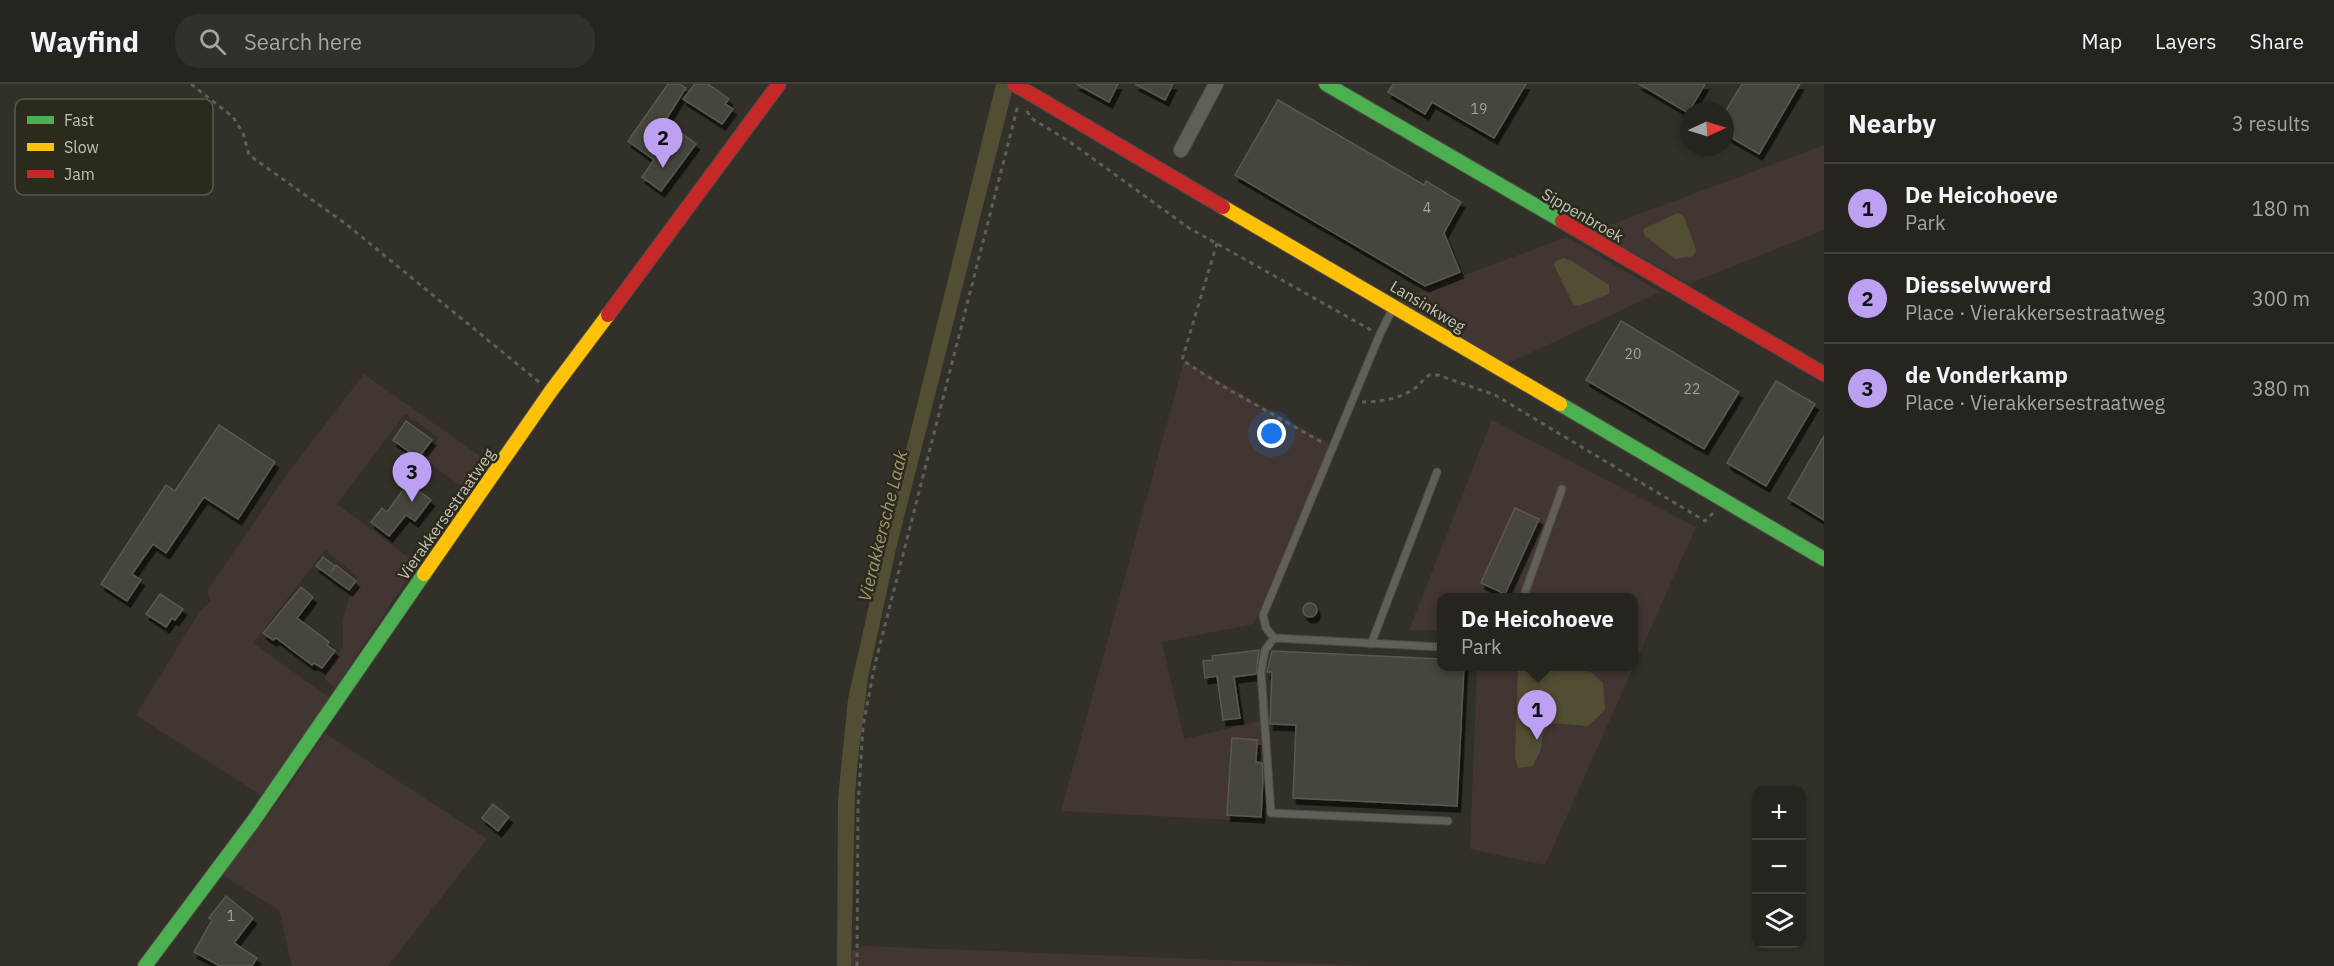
<!DOCTYPE html>
<html lang="en">
<head>
<meta charset="utf-8">
<style>
  body { margin:0; font-family:"IBM Plex Sans",sans-serif; background:#32302b; color:#f1f3f6 }
  .controls { position:absolute; right:18px; bottom:18px; display:grid; overflow:hidden; border-radius:12px; box-shadow:0 3px 9px #0003 }
  .controls button { width:54px; height:54px; display:grid; place-items:center; padding:0; border:0; border-bottom:2px solid #42413c; background:#26241e; color:#f1f3f6; font:30px sans-serif }
  .compass { position:absolute; left:1680px; top:18px; width:54px; height:54px; border-radius:50%; background:#26241e; box-shadow:0 3px 9px #0003; rotate:86deg }
  .you { position:absolute; left:1272px; top:350px; width:21px; height:21px; margin:-15px; border:4px solid #fff; border-radius:50%; background:#1a73e8; box-shadow:0 0 0 9px #1a73e833 }
  .badge { display:grid; place-items:center; width:39px; height:39px; border-radius:50%; background:#bca0f2; color:#111; font-size:20px; font-weight:700 }
  .pin { position:absolute; translate:-50% -50px; filter:drop-shadow(0 2px 3px #0008) }
  .pin::after { content:''; position:absolute; top:32px; width:21px; height:18px; background:inherit; clip-path:polygon(0 0,100% 0,50% 100%) }
  .popup { position:absolute; left:1437px; top:509px; width:201px; height:78px; box-sizing:border-box; display:grid; place-content:center; border-radius:12px; background:#26241e; filter:drop-shadow(0 2px 4px #0005); font-size:20px; white-space:nowrap; color:#a4a4a4 }
  .popup b { font-size:22px; color:#f1f3f6 }
  .popup::after { content:''; position:absolute; left:50%; top:100%; margin-left:-12px; border:12px solid transparent; border-top-color:#26241e }
  .list { margin:0; padding:0; list-style:none }
  h2 { display:flex; justify-content:space-between; align-items:center; height:78px; margin:0; padding:0 24px; font-size:26px }
  h2 small { font-size:20px; font-weight:400; color:#a4a4a4 }
  .list li { display:grid; grid-template-columns:39px 1fr auto; gap:18px; align-items:center; box-sizing:border-box; height:90px; padding:0 24px; border-top:2px solid #42413c }
  .list b { display:block; font-size:22px; white-space:nowrap }
  .list p { margin:0; font-size:20px; white-space:nowrap; color:#a4a4a4 }
  .list em { font-size:20px; font-style:normal; color:#a4a4a4 }
  .icon { flex:none; width:33px; height:33px; fill:none; stroke:currentColor; stroke-width:2; stroke-linecap:round; stroke-linejoin:round }
  .map { position:relative; flex:none; width:1824px; height:882px; overflow:hidden }
  header { display:flex; align-items:center; gap:36px; box-sizing:border-box; height:84px; padding:0 30px; background:#26241e; border-bottom:2px solid #42413c }
  header strong { font-size:28px }
  nav { display:flex; gap:33px; margin-inline-start:auto; font-size:21px }
  .search { width:420px; height:54px; background:#32302b; display:flex; align-items:center; gap:15px; box-sizing:border-box; padding:0 21px; border-radius:24px; color:#a4a4a4; font-size:22px }
  main { display:flex }
  aside { flex:1; background:#26241e }
  .map>svg:first-child { display:block }
  .green { fill:#423632 }
  .water { fill:#524e34 }
  .building { fill:#46453d; stroke:#5a5950; stroke-width:1.5; filter:url(#shadow) }
  .lines { fill:none; stroke-linecap:round; stroke-linejoin:round }
  .lane-casing { stroke:#4d4c46; stroke-width:9 }
  .street-casing { stroke:#4d4c46; stroke-width:16 }
  .fast-casing { stroke:#4d4c46; stroke-width:16 }
  .slow-casing { stroke:#4d4c46; stroke-width:16 }
  .jam-casing { stroke:#4d4c46; stroke-width:16 }
  .path { stroke:#5f5e58; stroke-width:3; stroke-dasharray:4.5 4.5; stroke-linecap:butt }
  .lane { stroke:#615f57; stroke-width:7 }
  .street { stroke:#615f57; stroke-width:14 }
  .fast { stroke:#4caf50; stroke-width:14 }
  .slow { stroke:#ffc107; stroke-width:14 }
  .jam { stroke:#c62828; stroke-width:14 }
  .labels { text-anchor:middle; stroke-width:5; stroke-linejoin:round; paint-order:stroke }
  .number-label { font-size:14px; fill:#a4a395 }
  .street-label { font-size:16px; fill:#c3c2b2; stroke:#2c2a1d }
  .water-label { font-size:18px; font-style:italic; fill:#9e9870; stroke:#2c2a1d }
  .key { fill:#2c2a1d; stroke:#59584a; stroke-width:1.5 }
  .key-label { font-size:16px; fill:#c3c2b2 }
</style>
</head>
<body>
<header>
<strong>Wayfind</strong>
<div class="search"><svg class="icon" aria-label="search" viewBox="0 0 24 24"><circle cx="10" cy="10" r="6"/><path d="M15 15l6 6"/></svg>Search here</div>
<nav><a>Map</a><a>Layers</a><a>Share</a></nav>
</header>
<main>
<div class="map">
<svg width="1824" height="882" viewBox="0 0 1824 882">
  <defs>
    <filter id="shadow"><feDropShadow dx="3.5" dy="6" stdDeviation="0" flood-color="#0009"/></filter>
  </defs>
  <rect width="100%" height="100%" fill="#323028"/>
  <g class="green">
    <path d="M1824 61V146L1689 200 1594 147Z"/>
    <path d="M1567 153 1660 208 1505 281 1395 217Z"/>
    <path d="M1184 277 1330 360 1254 540 1162 558 1184 655 1260 637 1262 671 1232 672 1230 736 1061 727Z"/>
    <path d="M364 290 487 377H492L469 408 424 375 439 354 405 330 337 420 417 480 336 604 324 595 343 562V536L350 510 358 493 325 466 253 559 330 614 262 712 136 631 200 527 211 517 207 507 290 386Z"/>
    <path d="M1492 336 1696 443 1545 781 1470 765 1477 583 1633 582V514H1441V547L1409 546Z"/>
    <path d="M325 649 487 755 388 882H292L279 826 222 791 287 705Z"/>
    <path d="M866 862 1375 882H851L852 867Z"/>
  </g>
  <g class="water">
    <path d="M996 0H1014L896 465 868 594 858 674 855 710 851 882H837L838 715 848 615 880 472Z"/>
    <path d="M1678 129 1684 132 1696 166 1693 172 1675 175 1645 152 1643 147 1645 144Z"/>
    <path d="M1563 174 1572 177 1609 201V210L1578 222 1573 220 1554 181 1556 177Z"/>
    <path d="M1567 583 1591 588 1603 599 1605 626 1588 642 1554 639C1543 644 1543 653 1541 664 1540 670 1535 676 1533 682L1518 684 1515 674 1518 583Z"/>
  </g>
  <g class="building">
    <path d="M668 0H679L686 4 665 37 696 60 661 107 642 93 654 76 628 57Z"/>
    <path d="M695 0H708L729 15 725 20 733 25 722 40 683 15Z"/>
    <path d="M1076 0H1118L1109 18Z"/>
    <path d="M1135 0H1173L1165 16Z"/>
    <path d="M1393 0H1526L1494 54 1432 18 1425 30 1388 8Z"/>
    <path d="M1639 0H1705L1688 29Z"/>
    <path d="M1742 0H1800L1759 70 1725 50V28Z"/>
    <path d="M1278 16 1424 101 1426 97 1461 118 1444 149 1460 188 1425 202 1235 91Z"/>
    <path d="M1621 237 1739 308 1704 365 1586 296Z"/>
    <path d="M1776 297 1815 320 1766 402 1727 379Z"/>
    <path d="M406 337 432 356 418 374 393 356Z"/>
    <path d="M219 341 275 378 238 435 204 413 166 469 153 460 132 490 141 496 127 517 101 500 166 401 175 407Z"/>
    <path d="M1824 352V436L1788 414Z"/>
    <path d="M408 399 431 416 415 437 406 431 389 452 371 438 382 424 387 428Z"/>
    <path d="M1515 424 1539 435 1505 510 1481 499Z"/>
    <path d="M323 473 335 482 331 488 336 481 356 497 349 506 316 482Z"/>
    <path d="M301 503 313 513 297 534 329 558 327 561 335 567 322 584 314 579 312 581 276 554 273 556 263 549Z"/>
    <path d="M160 510 183 525 175 536 172 534 166 543 146 530Z"/>
    <circle cx="1310" cy="526" r="7"/>
    <path d="M1259 566 1256 590 1234 593 1240 634 1223 636 1217 592 1205 594 1203 577 1213 576 1212 572Z"/>
    <path d="M1272 567 1441 575V582H1464L1457 722 1293 714 1296 641 1270 640 1272 588H1267Z"/>
    <path d="M1232 654 1257 656 1256 678 1262 679 1263 694 1261 733 1227 731Z"/>
    <path d="M493 720 509 733 498 747 482 734Z"/>
    <path d="M226 812 253 834 234 859 257 874 252 882H220L194 868 212 836 209 834Z"/>
  </g>
  <g class="lines">
    <defs>
      <g id="lane">
        <path d="M1393 224 1380 250 1263 531 1266 544 1274 554 1441 563"/>
        <path d="M1523 514 1562 405"/>
        <path d="M1274 554 1265 566 1261 588 1271 729 1448 737"/>
        <path d="M1371 560 1437 388"/>
      </g>
      <path id="street" d="M1181 66 1216 0"/>
      <g id="fast">
        <path d="M1326 0 1562 137"/>
        <path d="M1560 320 1824 475"/>
        <path d="M145 882 252 739 424 490"/>
      </g>
      <g id="slow">
        <path d="M1223 123 1560 320"/>
        <path d="M424 490 551 307 608 231"/>
      </g>
      <g id="jam">
        <path d="M1014 0 1223 123"/>
        <path d="M1562 137 1824 290"/>
        <path d="M608 231 779 0"/>
      </g>
    </defs>
    <use href="#lane" class="lane-casing"/>
    <use href="#street" class="street-casing"/>
    <use href="#fast" class="fast-casing"/>
    <use href="#slow" class="slow-casing"/>
    <use href="#jam" class="jam-casing"/>
    <g class="path">
      <path d="M191 0 233 33 243 49 249 71 346 140 539 298"/>
      <path d="M1027 27 1031 34 1070 58 1189 144 1371 246"/>
      <path d="M1217 159 1182 276 1221 301 1323 359"/>
      <path d="M1362 318C1378 318 1400 315 1414 305 1420 301 1423 295 1429 291H1438L1495 311 1705 437 1713 429"/>
      <path d="M857 882 858 723 863 642 875 580 1018 21"/>
    </g>
    <use href="#lane" class="lane"/>
    <use href="#street" class="street"/>
    <use href="#fast" class="fast"/>
    <use href="#slow" class="slow"/>
    <use href="#jam" class="jam"/>
  </g>
  <g class="labels">
    <g class="number-label">
      <text x="1479" y="30">19</text>
      <text x="1427" y="129">4</text>
      <text x="1633" y="275">20</text>
      <text x="1692" y="310">22</text>
      <text x="231" y="837">1</text>
    </g>
    <g class="street-label">
      <text transform="translate(1583 131) rotate(30)" y="6">Sippenbroek</text>
      <text transform="translate(1428 222) rotate(31)" y="6">Lansinkweg</text>
      <text transform="translate(446 430) rotate(-55)" y="6">Vierakkersestraatweg</text>
    </g>
    <g class="water-label">
      <text transform="translate(883 442) rotate(-76)" y="6">Vierakkersche Laak</text>
    </g>
  </g>
  <rect x="15" y="15" width="198" height="96" rx="9" class="key"/>
  <rect x="27" y="32" width="27" height="8" fill="#4caf50"/>
  <rect x="27" y="59" width="27" height="8" fill="#ffc107"/>
  <rect x="27" y="86" width="27" height="8" fill="#c62828"/>
  <g class="key-label">
    <text x="64" y="42">Fast</text>
    <text x="64" y="69">Slow</text>
    <text x="64" y="96">Jam</text>
  </g>
</svg>
<div class="controls">
<button>+</button>
<button>−</button>
<button><svg class="icon" aria-label="layers" viewBox="0 0 24 24"><path d="M12 4l9 5-9 5-9-5zM3 14l9 5 9-5"/></svg></button>
</div>
<svg class="compass" viewBox="-18 -18 36 36"><path d="M0-13l5 13h-10z" fill="#e53935"/><path d="M0 13l5-13h-10z" fill="#a4a4a4"/></svg>
<div class="you"></div>
<div class="pin badge" style="left:1537px;top:656px">1</div>
<div class="popup"><b>De Heicohoeve</b>Park</div>
<div class="pin badge" style="left:663px;top:84px">2</div>
<div class="pin badge" style="left:412px;top:418px">3</div>
</div>
<aside>
<h2>Nearby<small>3 results</small></h2>
<ul class="list">
<li><span class="badge">1</span><div><b>De Heicohoeve</b><p>Park</p></div><em>180 m</em></li>
<li><span class="badge">2</span><div><b>Diesselwwerd</b><p>Place · Vierakkersestraatweg</p></div><em>300 m</em></li>
<li><span class="badge">3</span><div><b>de Vonderkamp</b><p>Place · Vierakkersestraatweg</p></div><em>380 m</em></li>
</ul>
</aside>
</main>
</body>
</html>
